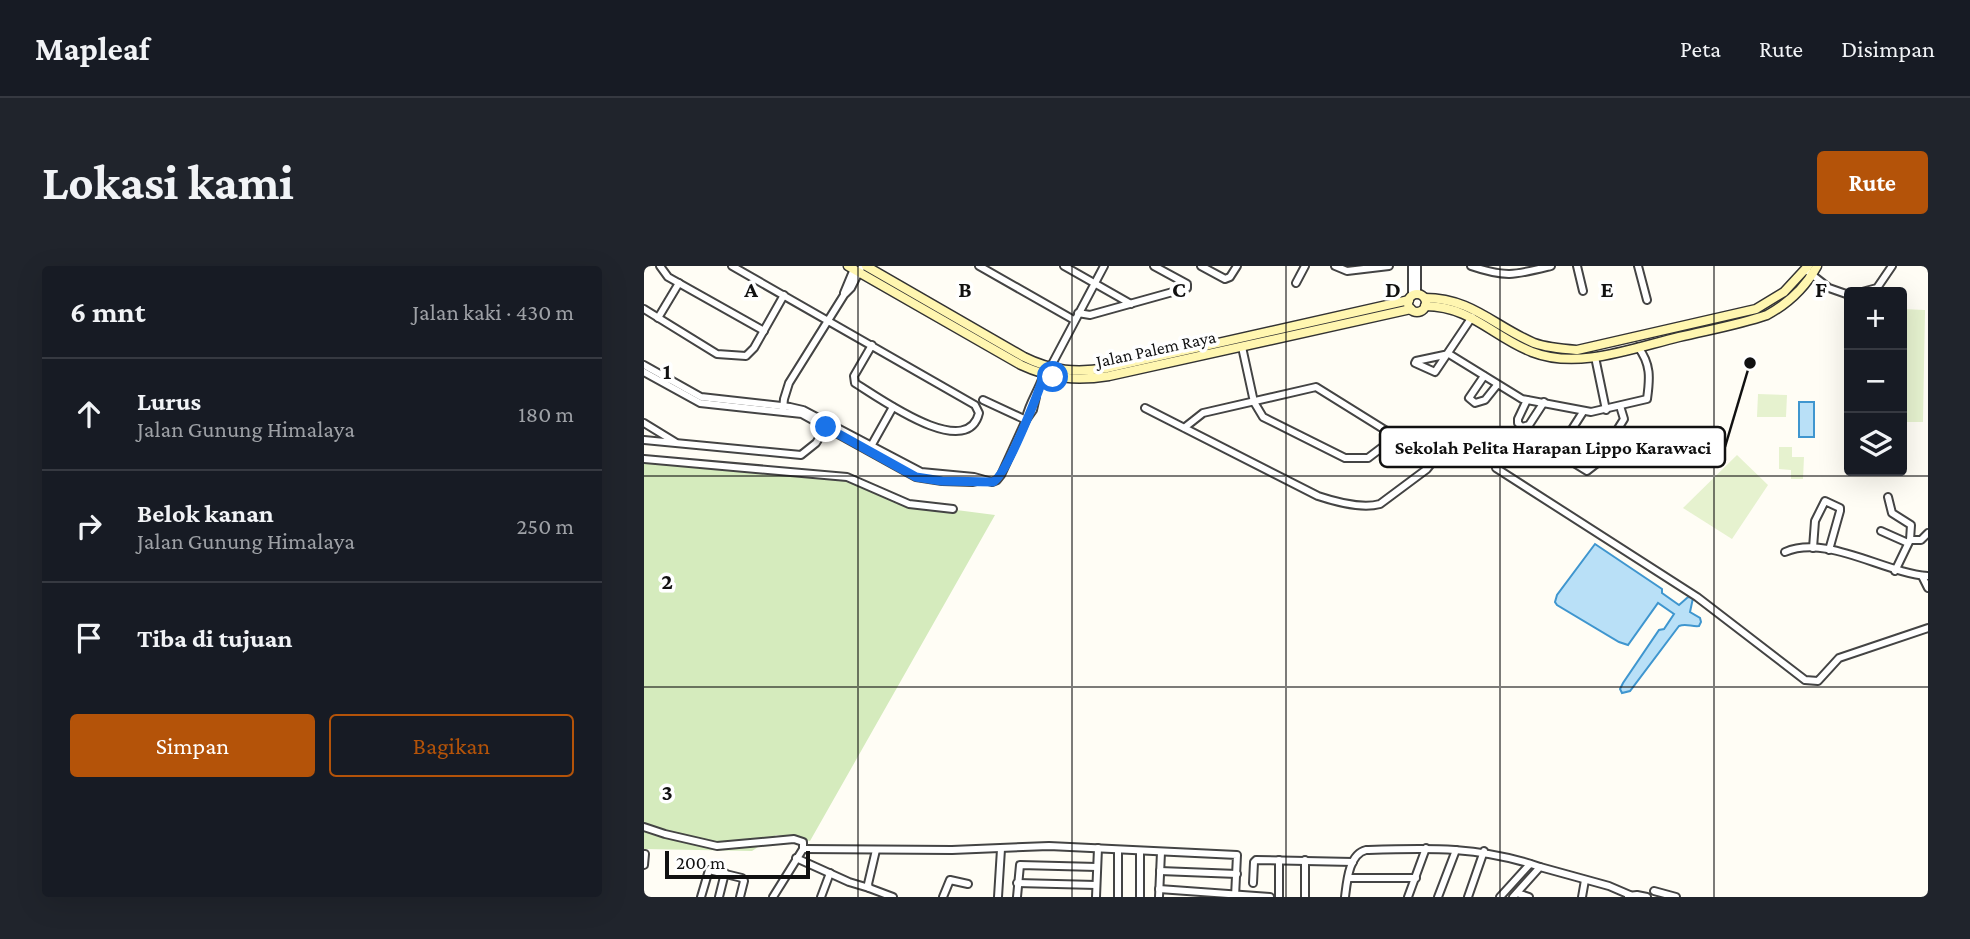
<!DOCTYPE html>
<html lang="id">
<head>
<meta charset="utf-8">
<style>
  body { margin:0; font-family:"Crimson Pro",serif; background:#20242c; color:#f1f3f6 }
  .controls { position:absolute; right:21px; top:21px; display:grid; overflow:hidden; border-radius:7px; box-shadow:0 7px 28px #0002 }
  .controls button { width:63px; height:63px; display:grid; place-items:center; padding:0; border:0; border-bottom:2px solid #363941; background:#171b24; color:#f1f3f6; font:35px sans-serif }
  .scale { position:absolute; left:21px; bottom:18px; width:145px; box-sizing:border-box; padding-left:7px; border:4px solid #111; border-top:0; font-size:19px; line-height:24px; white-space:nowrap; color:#111; -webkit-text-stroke:5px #fff; paint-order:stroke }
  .stop { position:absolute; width:21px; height:21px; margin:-16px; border:5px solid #1a73e8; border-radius:50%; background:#fff }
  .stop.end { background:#1a73e8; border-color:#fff; box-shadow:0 2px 7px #0008 }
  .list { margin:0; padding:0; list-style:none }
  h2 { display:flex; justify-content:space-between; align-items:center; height:91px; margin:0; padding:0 28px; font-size:30px }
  h2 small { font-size:23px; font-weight:400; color:#9ea1a6 }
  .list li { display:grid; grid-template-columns:46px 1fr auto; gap:21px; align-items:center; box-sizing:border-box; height:112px; padding:0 28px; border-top:2px solid #363941 }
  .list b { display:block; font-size:26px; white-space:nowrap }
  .list p { margin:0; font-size:23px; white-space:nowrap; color:#9ea1a6 }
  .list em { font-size:23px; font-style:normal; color:#9ea1a6 }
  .actions { display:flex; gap:14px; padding:21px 28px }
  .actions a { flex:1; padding:16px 0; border:2px solid #b45309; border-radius:7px; text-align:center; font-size:24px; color:#b45309 }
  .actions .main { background:#b45309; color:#fff }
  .icon { flex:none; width:38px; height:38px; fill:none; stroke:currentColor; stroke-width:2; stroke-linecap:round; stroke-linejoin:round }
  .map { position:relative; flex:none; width:1284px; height:631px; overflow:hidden; border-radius:7px }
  header { display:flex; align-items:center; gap:42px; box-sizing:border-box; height:98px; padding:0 35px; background:#171b24; border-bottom:2px solid #363941 }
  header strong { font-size:33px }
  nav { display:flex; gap:38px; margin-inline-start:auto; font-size:24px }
  .intro { display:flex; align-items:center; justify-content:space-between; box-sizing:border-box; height:168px; padding:0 42px }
  h1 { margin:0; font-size:49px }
  .button { padding:18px 32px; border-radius:7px; background:#b45309; color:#fff; font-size:24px; font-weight:700 }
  main { display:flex; gap:42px; padding:0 42px }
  aside { flex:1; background:#171b24; border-radius:7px; box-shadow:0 7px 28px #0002 }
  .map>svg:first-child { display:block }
  .green { fill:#d5ebbd }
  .pitch { fill:#e6f2cf }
  .water { fill:#b9e0f7; stroke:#3f96cf; stroke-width:2 }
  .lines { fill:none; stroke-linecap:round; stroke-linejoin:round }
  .street-casing { stroke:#444; stroke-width:10 }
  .secondary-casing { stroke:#333; stroke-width:11 }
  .street { stroke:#fff; stroke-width:6 }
  .secondary { stroke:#fff6b0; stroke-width:8 }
  .route { stroke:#1a73e8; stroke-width:9 }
  .grid { fill:none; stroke:#111; stroke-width:2; stroke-opacity:0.55 }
  .labels { text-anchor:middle; stroke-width:7; stroke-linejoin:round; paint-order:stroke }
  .street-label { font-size:18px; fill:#111; stroke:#fff }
  .grid-label { font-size:23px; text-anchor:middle; font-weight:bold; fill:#111; stroke:#fff; stroke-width:7; stroke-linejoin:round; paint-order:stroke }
  .leader { fill:none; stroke:#111; stroke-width:2.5 }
  .callout-dot { fill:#111; stroke:#fff; stroke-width:2.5 }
  .callout { fill:#fff; stroke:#111; stroke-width:2.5 }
  .callout-label { font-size:19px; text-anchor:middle; font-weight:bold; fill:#111 }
</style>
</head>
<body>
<header>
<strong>Mapleaf</strong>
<nav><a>Peta</a><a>Rute</a><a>Disimpan</a></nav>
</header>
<div class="intro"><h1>Lokasi kami</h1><a class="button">Rute</a></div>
<main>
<aside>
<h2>6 mnt<small>Jalan kaki · 430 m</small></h2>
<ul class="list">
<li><svg class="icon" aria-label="ahead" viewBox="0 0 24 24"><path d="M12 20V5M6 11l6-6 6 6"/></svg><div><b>Lurus</b><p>Jalan Gunung Himalaya</p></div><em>180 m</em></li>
<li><svg class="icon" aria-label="right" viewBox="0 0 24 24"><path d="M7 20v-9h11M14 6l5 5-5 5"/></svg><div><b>Belok kanan</b><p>Jalan Gunung Himalaya</p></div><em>250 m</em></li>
<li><svg class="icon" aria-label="arrive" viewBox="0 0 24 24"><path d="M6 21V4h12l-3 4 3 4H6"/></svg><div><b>Tiba di tujuan</b></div></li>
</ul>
<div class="actions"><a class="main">Simpan</a><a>Bagikan</a></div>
</aside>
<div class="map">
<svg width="1284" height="631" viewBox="0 0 1284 631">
  <rect width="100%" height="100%" fill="#fffdf5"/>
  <path class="green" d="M0 192 208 209 266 238 351 249 166 575 132 569 108 585 0 583Z"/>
  <g class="pitch">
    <path d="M1258 43 1281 44 1279 156H1258Z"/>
    <path d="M1114 128 1143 129 1142 151H1113Z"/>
    <path d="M1135 181H1148V191H1160L1159 213H1147V204L1135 203Z"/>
    <path d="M1093 189 1124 219 1088 273 1039 242Z"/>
  </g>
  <g class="water">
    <rect x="1155" y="136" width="15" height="35"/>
    <path d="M951 278 1018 323V327L1035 339 1044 331 1049 332 1046 346 1056 352 1057 356 1055 360C1048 361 1042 357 1035 360L986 425 978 427 976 423 979 417 1015 364 1020 363 1030 348 1014 337 984 379 975 376 913 339 911 336 913 329Z"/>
  </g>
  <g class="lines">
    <defs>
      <g id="street">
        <path d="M16 0 24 11 120 65"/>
        <path d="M88 0 331 139 335 147C323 196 234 131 211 117L210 110 228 79"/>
        <path d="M335 0 430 54"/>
        <path d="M420 0 487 38"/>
        <path d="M557 0 581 13 586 11 593 0"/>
        <path d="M691 0 703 5 745 0"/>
        <path d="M827 0C862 12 871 9 907 0"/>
        <path d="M933 0 939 25"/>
        <path d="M994 0 1003 34"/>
        <path d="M768 1V30"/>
        <path d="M1162 4 1185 22 1205 29"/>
        <path d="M652 17 661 0"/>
        <path d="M1218 26 1233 22 1248 0"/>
        <path d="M200 27 210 3"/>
        <path d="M773 28V0"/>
        <path d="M0 43 73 88 102 90 110 82 140 29"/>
        <path d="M434 47 446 49 543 22V18L510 0"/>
        <path d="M828 51 791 106 771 97 772 95 805 88 878 133 947 146 1003 133C1006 112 1007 98 994 81"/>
        <path d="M14 52 35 17"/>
        <path d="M598 81 610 136 619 151 701 192H724L753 170"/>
        <path d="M951 91 962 144"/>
        <path d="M0 99 57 131 146 141 159 144 277 206 330 211 348 216 353 214 357 209 382 154 389 144 392 131"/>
        <path d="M406 102 460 0"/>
        <path d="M0 106 56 137 158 148 272 211 298 215 329 216 337 214"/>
        <path d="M840 110 825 132 831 137 841 134 853 119"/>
        <path d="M339 134 382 154"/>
        <path d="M883 134 874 153V157L878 161 885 159 900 136"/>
        <path d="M501 142 674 230C692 236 718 243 736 238L783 203 787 198 786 192 672 121 559 147 540 162"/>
        <path d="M139 143 140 133 145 117 200 29 207 22 218 0"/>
        <path d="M939 146 914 185 917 189 943 205 952 198 980 153 976 140"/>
        <path d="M382 152C385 137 395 124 400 108"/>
        <path d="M0 157 31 176"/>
        <path d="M0 174 157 189 172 177 183 159"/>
        <path d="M226 182 249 141"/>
        <path d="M0 193 203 211 265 238 309 243"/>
        <path d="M852 202 1053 331 1161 414 1174 415 1195 392 1284 362"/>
        <path d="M1244 231 1248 247 1267 259 1266 274"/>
        <path d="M1237 265 1264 277"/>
        <path d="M1169 282 1171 255 1181 235 1196 242V245L1185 284"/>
        <path d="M1141 286C1183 268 1240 307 1284 310"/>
        <path d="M1251 305 1266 274H1277L1284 267"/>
        <path d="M1278 310 1284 322"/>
        <path d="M0 561 21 568 73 580 150 573 159 576V583"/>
        <path d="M159 583 308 584 405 580 593 589 591 631"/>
        <path d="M232 584 224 618 225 622 249 631"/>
        <path d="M152 592 205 616 225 622"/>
        <path d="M635 594V631"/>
        <path d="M0 599 1 588"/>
        <path d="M516 605 593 608"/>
        <path d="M704 612H772"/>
        <path d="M373 617 452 619"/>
        <path d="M609 617 610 596 612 594 709 596"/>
        <path d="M515 623 626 631"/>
        <path d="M1010 625 1032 631"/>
        <path d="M873 627 885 631"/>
        <path d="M984 630 993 629 1003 631"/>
        <path d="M57 631 65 604 98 612 100 615 96 631"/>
        <path d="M75 631 81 607"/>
        <path d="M129 631 159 583"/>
        <path d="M177 631 186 607"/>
        <path d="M299 631 306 614 324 618"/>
        <path d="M354 631 357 583"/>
        <path d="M373 631 376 599 453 601"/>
        <path d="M452 631 454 582"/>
        <path d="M474 631V585"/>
        <path d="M496 631V585"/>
        <path d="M515 631 517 586"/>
        <path d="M661 631V594"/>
        <path d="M701 631C703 615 705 588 722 584 784 582 836 580 896 601"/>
        <path d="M764 631 782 582"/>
        <path d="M794 631 812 584"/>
        <path d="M824 631 840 585"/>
        <path d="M856 631 886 598"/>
        <path d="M869 631 896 601 965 620 986 629"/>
        <path d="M938 631 941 614"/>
      </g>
      <g id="secondary">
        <path d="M204 0 377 99C407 113 433 115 465 110L767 43"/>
        <path d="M222 0 380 91C408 105 433 107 463 102L765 34"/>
        <circle cx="773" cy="37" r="9"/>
        <path d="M781 32C827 32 850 60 890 77 904 82 919 83 933 84L1112 43 1140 26 1164 0"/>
        <path d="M781 40C827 40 849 71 888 86 934 104 989 82 1035 71 1064 64 1094 59 1123 49 1145 37 1161 22 1173 0"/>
      </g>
    </defs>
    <use href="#street" class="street-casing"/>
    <use href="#secondary" class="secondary-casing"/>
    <use href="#street" class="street"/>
    <use href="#secondary" class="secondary"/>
  </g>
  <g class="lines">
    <path class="route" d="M182 161 272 211 298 215 349 216C362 210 395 126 400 108L409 111"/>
  </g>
  <path class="grid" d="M214 0V631M428 0V631M642 0V631M856 0V631M1070 0V631M0 210H1284M0 421H1284"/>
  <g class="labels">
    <g class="street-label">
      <text transform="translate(512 83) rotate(-12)" y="6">Jalan Palem Raya</text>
    </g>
  </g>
  <g class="grid-label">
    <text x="107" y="31">A</text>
    <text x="321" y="31">B</text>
    <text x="535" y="31">C</text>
    <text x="749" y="31">D</text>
    <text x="963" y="31">E</text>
    <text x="1177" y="31">F</text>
    <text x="23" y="113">1</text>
    <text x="23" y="323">2</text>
    <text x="23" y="534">3</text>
  </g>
  <path class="leader" d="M1106 97L1081 181"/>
  <circle class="callout-dot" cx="1106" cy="97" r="7"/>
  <rect class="callout" x="736" y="161" width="345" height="40" rx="7"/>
  <g class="callout-label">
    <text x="909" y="188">Sekolah Pelita Harapan Lippo Karawaci</text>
  </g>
</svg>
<div class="controls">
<button>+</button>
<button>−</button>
<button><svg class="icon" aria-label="layers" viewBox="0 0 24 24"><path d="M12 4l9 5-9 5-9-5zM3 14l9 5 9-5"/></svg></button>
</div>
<div class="scale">200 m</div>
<div class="stop" style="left:409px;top:111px"></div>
<div class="stop end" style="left:182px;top:161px"></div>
</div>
</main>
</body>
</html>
